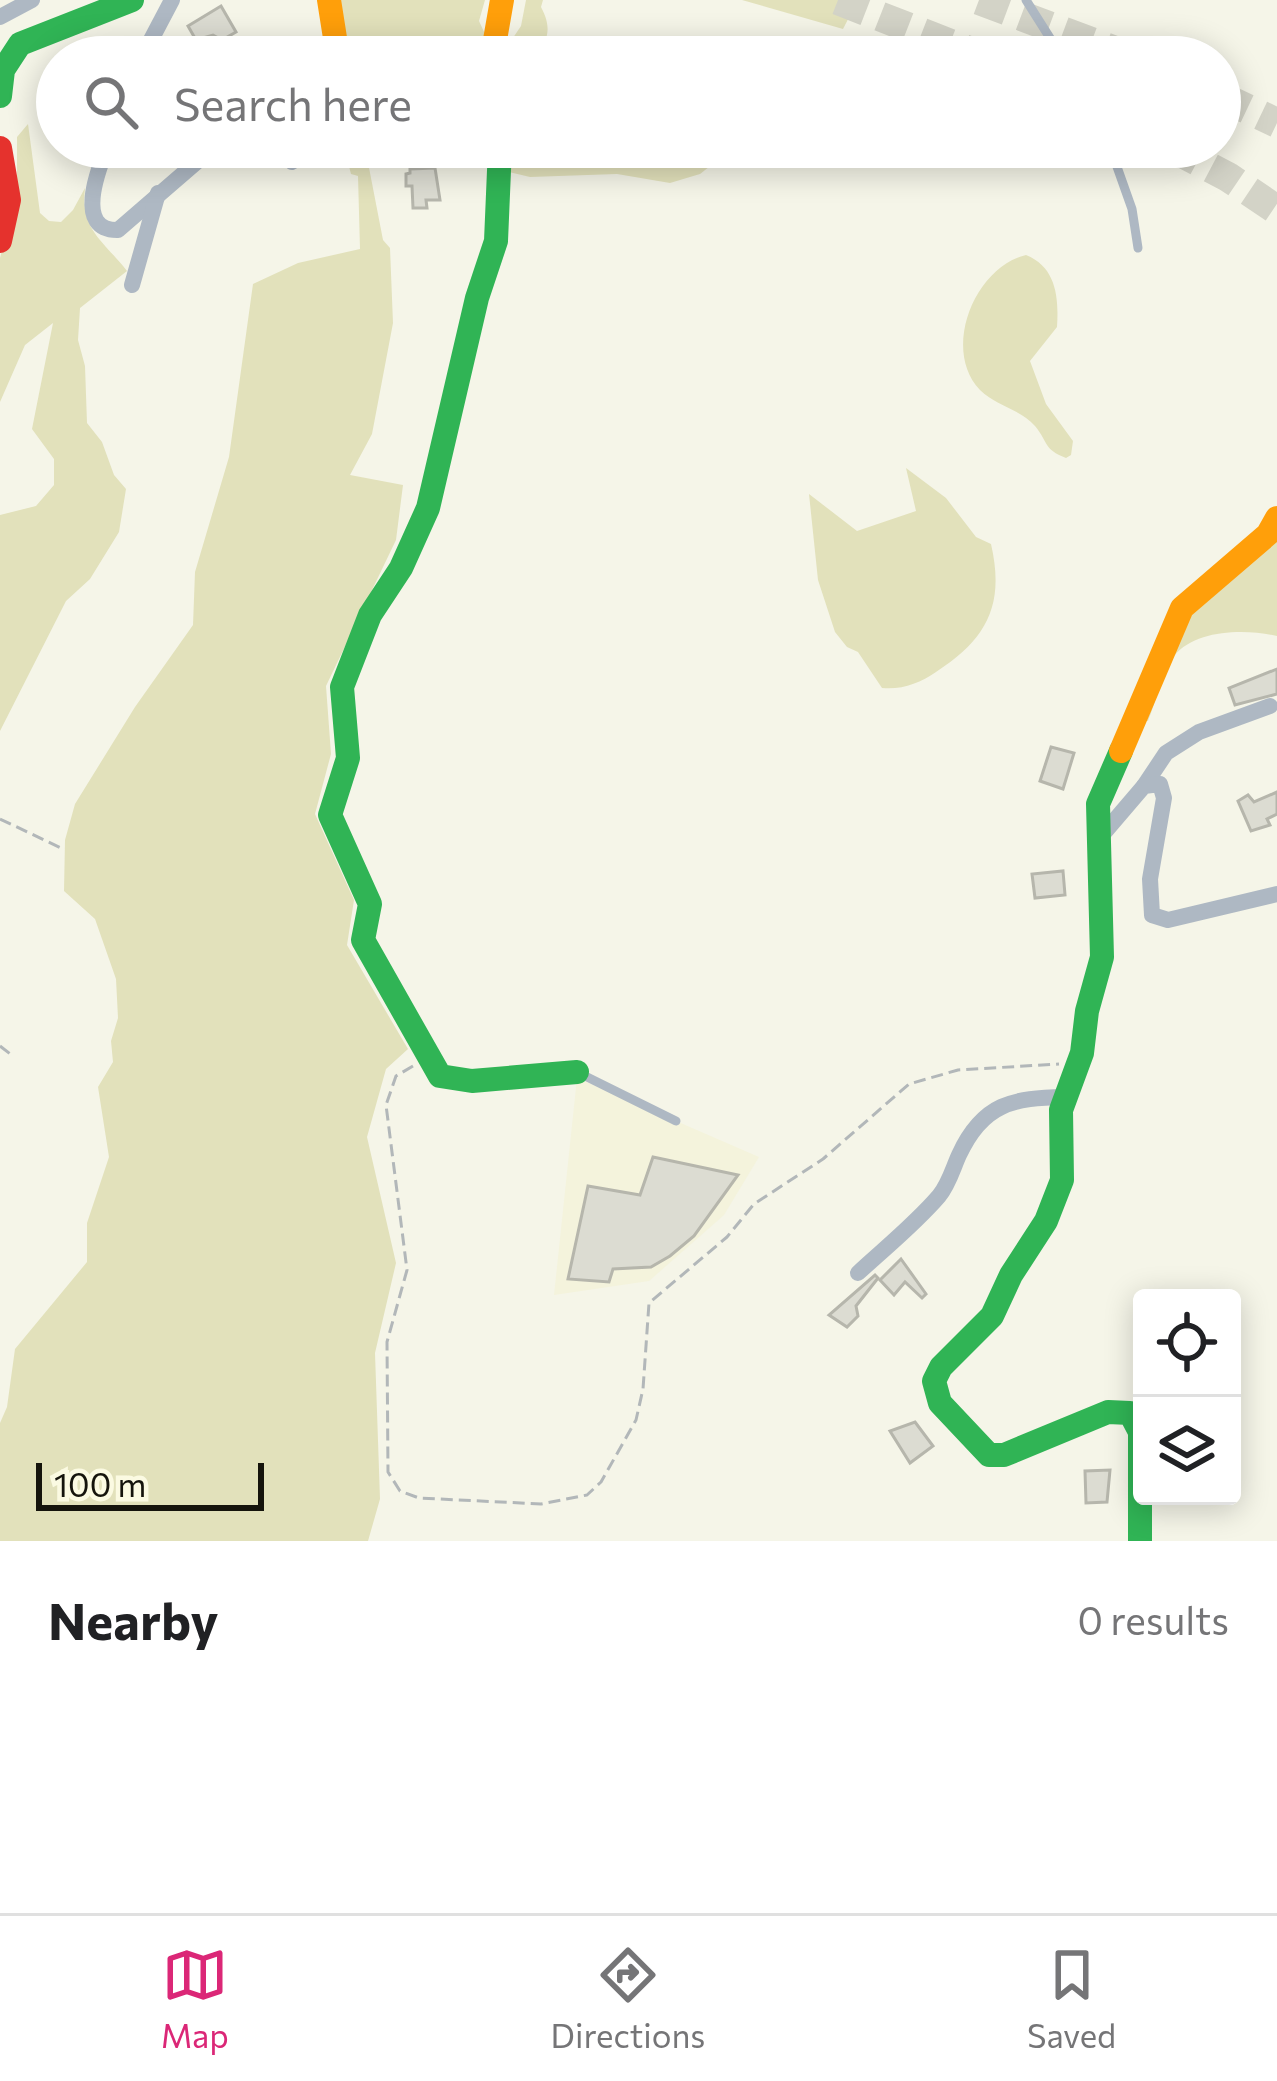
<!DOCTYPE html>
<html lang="en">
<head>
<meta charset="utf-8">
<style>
  body { margin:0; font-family:Commissioner,sans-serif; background:#f6f6f6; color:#202124 }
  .controls { position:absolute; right:36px; bottom:36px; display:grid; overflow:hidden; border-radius:12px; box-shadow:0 6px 30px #0003 }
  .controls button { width:108px; height:108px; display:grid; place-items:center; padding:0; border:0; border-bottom:3px solid #e0e0e0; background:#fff; color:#202124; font:60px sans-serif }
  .scale { position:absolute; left:36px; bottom:30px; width:228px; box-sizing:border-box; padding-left:12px; border:6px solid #15140c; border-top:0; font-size:33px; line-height:42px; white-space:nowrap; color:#15140c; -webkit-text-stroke:9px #fbfae2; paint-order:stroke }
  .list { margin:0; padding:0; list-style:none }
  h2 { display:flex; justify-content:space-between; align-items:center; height:156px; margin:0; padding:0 48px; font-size:51px }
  h2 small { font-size:39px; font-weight:400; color:#757577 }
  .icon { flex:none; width:66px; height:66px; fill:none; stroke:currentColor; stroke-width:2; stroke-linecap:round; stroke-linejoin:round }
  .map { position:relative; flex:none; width:1277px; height:1541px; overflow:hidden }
  .search { position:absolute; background:#fff; box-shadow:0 6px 30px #0003; left:36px; right:36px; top:36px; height:132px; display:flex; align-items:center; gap:30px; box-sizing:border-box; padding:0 42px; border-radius:66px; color:#757577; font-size:45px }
  .sheet { height:372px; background:#fff }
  nav { display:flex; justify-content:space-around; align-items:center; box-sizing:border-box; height:168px; border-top:3px solid #e0e0e0; background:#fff; font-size:33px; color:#757577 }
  nav a { display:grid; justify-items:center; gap:6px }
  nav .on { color:#db2777 }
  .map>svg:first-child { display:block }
  .built { fill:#f4f3dc }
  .green { fill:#e2e1bb }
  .building { fill:#dcdcd2; stroke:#b6b6ac; stroke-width:3 }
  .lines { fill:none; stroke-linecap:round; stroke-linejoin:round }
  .highway-tunnel { stroke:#d3d3c7; stroke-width:30; stroke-dasharray:30 15; stroke-linecap:butt }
  .path { stroke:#b2b7b9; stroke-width:3; stroke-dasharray:12 6; stroke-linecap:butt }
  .lane { stroke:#aeb8c3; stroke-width:9 }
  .street { stroke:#aeb8c3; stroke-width:16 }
  .fast { stroke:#30b455; stroke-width:24 }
  .slow { stroke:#ff9f0a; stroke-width:24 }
  .jam { stroke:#e5322d; stroke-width:24 }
</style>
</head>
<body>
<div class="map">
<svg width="1277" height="1541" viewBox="0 0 1277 1541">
  <rect width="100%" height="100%" fill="#f5f5e8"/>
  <path class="built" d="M577 1078 759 1157 724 1215 649 1281 554 1295Z"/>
  <g class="green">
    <path d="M332 0H485L479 21 485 34 487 57H329Z"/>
    <path d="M526 0H543L541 7C552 28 548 37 538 57H500L521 26Z"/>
    <path d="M742 0H858L843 29Z"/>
    <path d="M28 124 40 213 49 221 61 222 73 210 85 188C80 230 103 240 127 271L80 308 78 340 85 366 87 423 102 442 114 475 126 489 119 532 90 579 66 601 0 731V515L36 506 54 485V459L32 429 53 323 25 345 0 402V258L17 190V137Z"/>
    <path d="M344 147H365L383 240 390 248 393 323 372 434 350 475 403 485 396 540 326 686 331 754 315 814 354 900 347 945 408 1049 386 1069 367 1137 396 1263 375 1353 380 1499 368 1541H0V1423L7 1407 15 1349 87 1262V1223L109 1157 98 1087 113 1062 111 1041 118 1018 116 979 95 919 64 891 65 840 75 804 135 707 193 625 195 572 229 457 253 284 298 263 360 249 358 176 351 174Z"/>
    <path d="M508 147C583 147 653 166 728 152L700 174 670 183 617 174 530 177 509 172Z"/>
    <path d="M1026 255C1056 267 1059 297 1057 327L1030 361 1046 404 1073 441 1071 455 1066 458C1043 449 1049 443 1035 426 1020 409 996 406 980 390 941 349 975 267 1026 255Z"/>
    <path d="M906 468 946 498 976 537 991 544C1005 605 987 639 936 672 920 683 902 690 882 688L858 652 847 647 835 632 818 580 809 494 857 531 916 511Z"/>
    <path d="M1277 531V636C1246 629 1196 629 1174 656 1162 672 1156 702 1148 721H1135L1185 611Z"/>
  </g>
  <g class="building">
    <path d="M221 6 236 32 222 40 213 35 196 40 188 26Z"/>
    <path d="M435 168 440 200H426L427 208H413L412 186H406V174L410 173V169Z"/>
    <path d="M1277 669V694L1235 705 1229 688Z"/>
    <path d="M1051 747 1074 753 1063 789 1040 781Z"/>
    <path d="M1277 792V814L1267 819 1270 825 1251 831 1238 801 1248 795 1254 802Z"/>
    <path d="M1063 871 1065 895 1035 898 1032 874Z"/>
    <path d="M653 1157 738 1175 694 1236 670 1256 651 1267 613 1269 609 1282 568 1279 588 1186 640 1195Z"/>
    <path d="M901 1259 926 1294 922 1298 905 1282 894 1295 880 1280Z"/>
    <path d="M875 1275 878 1278 856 1306 858 1316 847 1327 829 1315Z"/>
    <path d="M915 1422 933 1446 910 1463 890 1431Z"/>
    <path d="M1110 1470 1107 1502 1086 1503 1085 1471Z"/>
  </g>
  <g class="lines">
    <g class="highway-tunnel">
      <path d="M838 0 984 57"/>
      <path d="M979 0 1131 57"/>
      <path d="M1220 96 1277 123"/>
      <path d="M1171 147 1228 177 1277 210"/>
    </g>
    <g class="path">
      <path d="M0 819 61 848"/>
      <path d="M0 1046 13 1056"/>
      <path d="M413 1066 396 1076 386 1105 407 1270 387 1342 388 1472 400 1491 419 1498 541 1504 587 1495 601 1482 636 1420 643 1389 649 1303 727 1237 754 1204 823 1159 909 1084 958 1070 1059 1064"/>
    </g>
    <g class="lane">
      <path d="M1026 0 1062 57"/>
      <path d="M1110 147 1132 209 1138 248"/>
      <path d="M577 1072 676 1121"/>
    </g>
    <g class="street">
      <path d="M0 17 32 0"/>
      <path d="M142 57 172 0"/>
      <path d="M187 57 212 48"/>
      <path d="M107 147C98 170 74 231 118 230L214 147"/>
      <path d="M288 147 292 162"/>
      <path d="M132 285 158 193"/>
      <path d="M1144 786 1166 753 1199 732 1270 706"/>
      <path d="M1097 841 1144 786 1160 784 1164 798 1150 879 1152 915 1168 920 1277 894"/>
      <path d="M858 1273C885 1248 915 1224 939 1196 949 1184 953 1168 959 1155 983 1103 1013 1098 1065 1097"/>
    </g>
    <g class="fast">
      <path d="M0 96 3 70 20 44 132 0"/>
      <path d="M500 147 496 241 477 298 428 508 401 568 370 615 342 687 348 758 330 815 370 904 363 940 440 1076 472 1081 577 1072"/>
      <path d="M1121 751 1098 804 1102 957 1087 1011 1082 1053 1061 1110 1062 1180 1046 1221 1011 1275 992 1316 941 1367 934 1381 940 1403 989 1455H1004L1108 1412 1130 1413 1140 1432V1541"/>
    </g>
    <g class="slow">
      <path d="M329 0 338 57"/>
      <path d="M492 57 502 0"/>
      <path d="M1121 751 1182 608 1268 534 1277 518"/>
    </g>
    <path class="jam" d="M0 148 9 200 0 241"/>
  </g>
</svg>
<div class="controls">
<button><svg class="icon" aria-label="locate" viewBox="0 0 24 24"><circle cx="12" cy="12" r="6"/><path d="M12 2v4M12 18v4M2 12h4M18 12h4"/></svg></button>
<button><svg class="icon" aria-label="layers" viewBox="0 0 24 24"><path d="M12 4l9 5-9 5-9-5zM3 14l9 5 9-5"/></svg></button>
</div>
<div class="scale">100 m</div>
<div class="search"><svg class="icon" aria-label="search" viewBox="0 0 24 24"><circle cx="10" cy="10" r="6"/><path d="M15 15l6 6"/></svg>Search here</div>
</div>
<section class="sheet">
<h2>Nearby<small>0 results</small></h2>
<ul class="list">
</ul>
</section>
<nav>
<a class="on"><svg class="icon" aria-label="map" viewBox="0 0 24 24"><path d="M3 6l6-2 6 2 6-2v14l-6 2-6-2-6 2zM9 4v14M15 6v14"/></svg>Map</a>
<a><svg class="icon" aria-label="directions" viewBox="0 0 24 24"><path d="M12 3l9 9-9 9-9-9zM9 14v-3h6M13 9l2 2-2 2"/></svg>Directions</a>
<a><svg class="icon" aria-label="saved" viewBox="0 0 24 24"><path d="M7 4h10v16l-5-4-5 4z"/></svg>Saved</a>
</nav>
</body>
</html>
